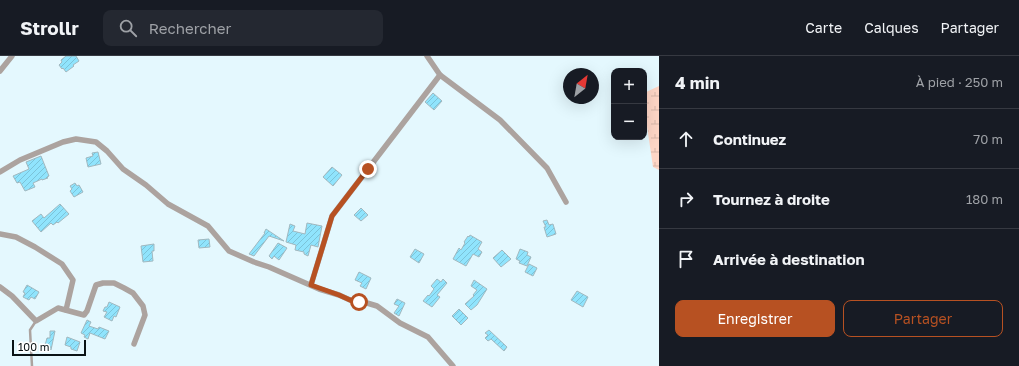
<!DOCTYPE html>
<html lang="fr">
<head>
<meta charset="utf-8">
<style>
  body { margin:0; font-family:"Golos Text",sans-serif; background:#242831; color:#f1f3f6 }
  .controls { position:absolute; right:12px; top:12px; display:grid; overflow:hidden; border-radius:8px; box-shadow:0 4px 16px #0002 }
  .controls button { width:36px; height:36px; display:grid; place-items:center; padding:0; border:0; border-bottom:1px solid #363941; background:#171b24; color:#f1f3f6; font:20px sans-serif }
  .compass { position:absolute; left:563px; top:12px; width:36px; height:36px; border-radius:50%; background:#171b24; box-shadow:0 4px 16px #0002; rotate:31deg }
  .scale { position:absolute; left:12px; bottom:10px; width:74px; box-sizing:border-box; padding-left:4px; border:2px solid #0a1315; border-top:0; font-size:11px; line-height:14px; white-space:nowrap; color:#0a1315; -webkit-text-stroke:3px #fff; paint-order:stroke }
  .stop { position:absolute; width:12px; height:12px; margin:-9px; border:3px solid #b75122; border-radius:50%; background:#fff }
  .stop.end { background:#b75122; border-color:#fff; box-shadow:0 1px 4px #0008 }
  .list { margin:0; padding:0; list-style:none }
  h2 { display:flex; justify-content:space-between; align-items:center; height:52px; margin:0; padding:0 16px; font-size:17px }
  h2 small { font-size:13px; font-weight:400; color:#9ea1a6 }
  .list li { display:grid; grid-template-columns:26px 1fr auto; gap:12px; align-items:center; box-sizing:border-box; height:60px; padding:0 16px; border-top:1px solid #363941 }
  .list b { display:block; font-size:15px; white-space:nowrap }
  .list em { font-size:13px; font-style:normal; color:#9ea1a6 }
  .actions { display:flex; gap:8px; padding:12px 16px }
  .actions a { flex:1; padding:9px 0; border:1px solid #b75122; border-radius:8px; text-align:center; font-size:14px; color:#b75122 }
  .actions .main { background:#b75122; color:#fff }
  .icon { flex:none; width:22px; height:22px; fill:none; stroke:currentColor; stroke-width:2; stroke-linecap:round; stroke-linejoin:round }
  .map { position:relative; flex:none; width:659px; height:310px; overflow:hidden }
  header { display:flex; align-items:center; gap:24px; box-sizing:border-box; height:56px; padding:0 20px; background:#171b24; border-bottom:1px solid #363941 }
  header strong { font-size:19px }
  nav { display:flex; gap:22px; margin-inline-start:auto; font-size:14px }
  .search { width:280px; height:36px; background:#242831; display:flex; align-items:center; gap:10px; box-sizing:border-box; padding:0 14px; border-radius:8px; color:#9ea1a6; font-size:15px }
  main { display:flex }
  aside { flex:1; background:#171b24 }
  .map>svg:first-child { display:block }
  .wetland { fill:url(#wetland-marsh) }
  .building { fill:url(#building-hatch); stroke:#a1b8bf }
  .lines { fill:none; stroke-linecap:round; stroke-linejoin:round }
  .lane { stroke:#aca39f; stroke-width:2.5 }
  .street { stroke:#aca39f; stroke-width:5.5 }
  .route { stroke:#b75122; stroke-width:5 }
</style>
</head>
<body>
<header>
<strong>Strollr</strong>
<div class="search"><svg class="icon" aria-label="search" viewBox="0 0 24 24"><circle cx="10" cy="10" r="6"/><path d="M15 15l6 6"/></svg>Rechercher</div>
<nav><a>Carte</a><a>Calques</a><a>Partager</a></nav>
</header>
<main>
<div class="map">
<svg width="659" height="310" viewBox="0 0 659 310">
  <defs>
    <pattern id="wetland-marsh" width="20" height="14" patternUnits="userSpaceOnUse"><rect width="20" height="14" fill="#fed6c6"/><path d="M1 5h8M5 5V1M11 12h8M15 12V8" fill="none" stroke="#d8b7a9"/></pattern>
    <pattern id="building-hatch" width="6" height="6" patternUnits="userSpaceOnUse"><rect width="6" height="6" fill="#90e4fd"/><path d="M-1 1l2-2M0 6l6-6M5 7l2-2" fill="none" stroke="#7bc3d8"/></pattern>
  </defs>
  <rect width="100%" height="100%" fill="#e4f8fe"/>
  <path class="wetland" d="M659 30V114L653 111 644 50V37Z"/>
  <g class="building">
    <path d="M66 0H76L79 5 73 9 74 10 66 16 63 12 62 13 59 9 62 6 61 4Z"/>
    <path d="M433 37 442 45 434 54 425 46Z"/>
    <path d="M98 96 101 108 88 111 86 102 93 100 92 97Z"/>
    <path d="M41 100 49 120 47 121 48 122 42 124V123L33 127 35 131 25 135 20 126 17 127 13 120 29 113 26 106Z"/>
    <path d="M332 111 342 119 333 130 323 121Z"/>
    <path d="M75 127 77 130 79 129 83 136 74 141 70 135 72 133 70 130Z"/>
    <path d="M60 148 69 158 58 167 57 166 53 169 51 167 41 176 32 165 41 158 44 162Z"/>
    <path d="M361 152 368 159 361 165 354 159Z"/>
    <path d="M547 164 549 169 553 168 556 178 547 181 544 171H546L543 165Z"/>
    <path d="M307 167 322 170 318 191 311 189 308 200 304 198V196L295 194 296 189 286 186 290 168 295 170 293 175 305 178Z"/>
    <path d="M266 173 284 185 269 180 254 200 249 198 265 177H264Z"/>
    <path d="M470 179 482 186 478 193 482 196 479 201 473 198 466 210 453 203 459 192 461 194 465 187 464 186 468 180 469 181Z"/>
    <path d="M209 183 210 191 199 192 198 184Z"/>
    <path d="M278 187 287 192 279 204 274 200 272 203 269 200Z"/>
    <path d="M154 188V195H152L153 205 143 206 141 190Z"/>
    <path d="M415 193 424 198 419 207 410 201Z"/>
    <path d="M520 193 528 196 527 199 531 201 527 210 519 207 520 205 516 203Z"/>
    <path d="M502 194 511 203 501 211 493 202Z"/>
    <path d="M529 208 537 212 533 220 525 216Z"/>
    <path d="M359 216 371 222 366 233 360 230 362 227 355 224Z"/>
    <path d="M437 223 441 226 443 223 447 227 437 239 440 241 432 251 423 245 428 239 429 240 434 233 431 230Z"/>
    <path d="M474 224 487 233 477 249 471 254 465 248 474 240 473 239 477 234 471 230Z"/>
    <path d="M27 229 39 236 35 243 31 241 29 244 23 241 25 237 23 236Z"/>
    <path d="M577 235 588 241 583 251 571 244Z"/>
    <path d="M397 243 405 247 399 260 394 257 399 250 394 248Z"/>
    <path d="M109 246 120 251 116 261 114 260 112 265 104 261 107 256 103 255 105 251H107Z"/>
    <path d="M459 253 468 262 461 269 452 260Z"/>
    <path d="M87 264 91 266 89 270 98 273 99 271 109 275 105 283 90 277 88 283 84 281 85 279 81 277Z"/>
    <path d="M489 274 507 291 504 295 491 283 488 285 485 282 488 279 485 277Z"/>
    <path d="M50 275H55L51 294 50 293V290L45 289 47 282H50Z"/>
    <path d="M67 281 80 286 77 295 71 293V291L65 289Z"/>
  </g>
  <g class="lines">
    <path class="lane" d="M32 310 30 274 36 265"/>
    <g class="street">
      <path d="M427 0 440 19 500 64 547 112 566 146"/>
      <path d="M0 15 12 0"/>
      <path d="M0 116 20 104 63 86 76 83 96 86 107 95 123 113 146 129 168 148 208 170 229 195 254 206 269 211 319 233 339 239 350 244 367 247 377 250 400 267 428 281 453 310"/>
      <path d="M0 178 16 181 35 191 62 208 73 224 66 254"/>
      <path d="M311 229 332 160 440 19"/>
      <path d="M0 231 12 240 36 265 58 252 84 259 87 255 96 229 103 227H114L124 232 133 237 143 250 145 259 134 288"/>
    </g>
  </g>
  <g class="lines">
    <path class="route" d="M359 246 350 244 339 239 311 229 332 160 368 113"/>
  </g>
</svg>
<div class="controls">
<button>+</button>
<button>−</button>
</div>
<svg class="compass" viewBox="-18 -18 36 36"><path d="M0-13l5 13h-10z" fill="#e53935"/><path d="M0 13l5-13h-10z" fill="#9ea1a6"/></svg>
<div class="scale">100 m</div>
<div class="stop" style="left:359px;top:246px"></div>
<div class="stop end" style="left:368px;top:113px"></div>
</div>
<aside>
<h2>4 min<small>À pied · 250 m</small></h2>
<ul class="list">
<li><svg class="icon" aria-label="ahead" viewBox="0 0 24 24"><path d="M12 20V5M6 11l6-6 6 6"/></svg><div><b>Continuez</b></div><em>70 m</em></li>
<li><svg class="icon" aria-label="right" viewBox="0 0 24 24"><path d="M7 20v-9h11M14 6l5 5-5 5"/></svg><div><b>Tournez à droite</b></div><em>180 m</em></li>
<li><svg class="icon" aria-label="arrive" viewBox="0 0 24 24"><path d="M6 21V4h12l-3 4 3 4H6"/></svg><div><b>Arrivée à destination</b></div></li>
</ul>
<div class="actions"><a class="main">Enregistrer</a><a>Partager</a></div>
</aside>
</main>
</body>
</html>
